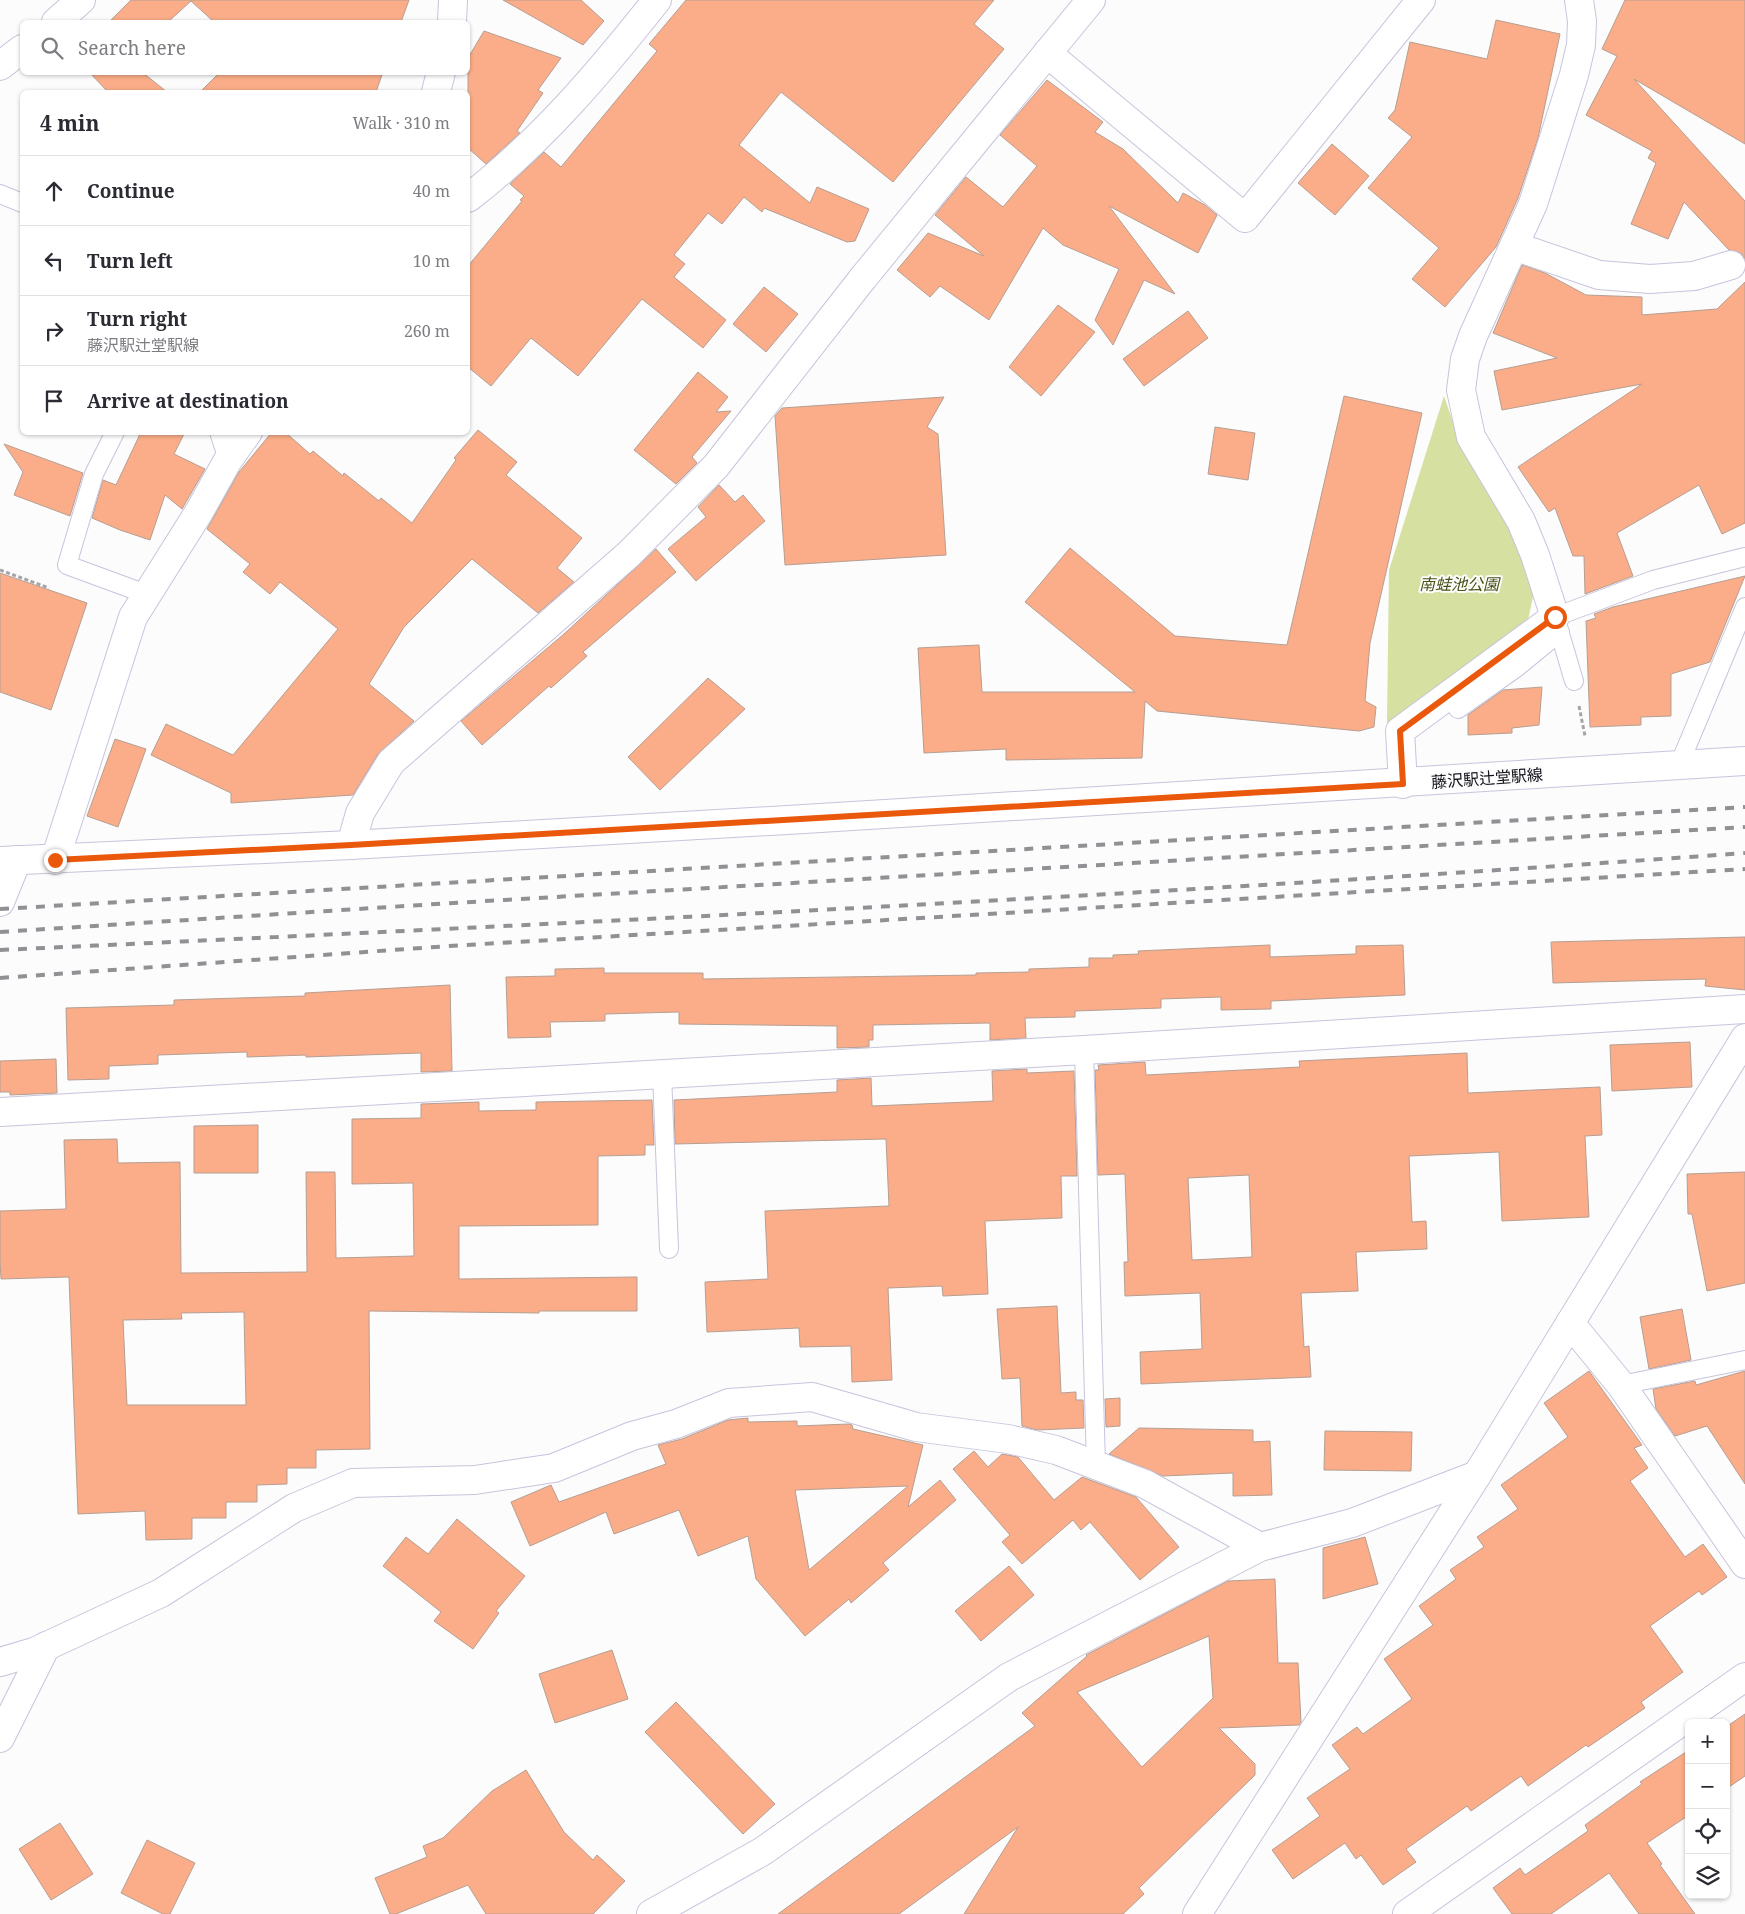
<!DOCTYPE html>
<html lang="en">
<head>
<meta charset="utf-8">
<style>
  body { margin:0; font-family:"Noto Serif","Noto Sans JP",serif; background:#f2f2f3; color:#2b2b33 }
  .controls { position:absolute; right:15px; bottom:15px; display:grid; overflow:hidden; border-radius:8px; box-shadow:0 1px 4px #0004 }
  .controls button { width:45px; height:45px; display:grid; place-items:center; padding:0; border:0; border-bottom:1px solid #e1e1e2; background:#fff; color:#2b2b33; font:25px sans-serif }
  .stop { position:absolute; width:15px; height:15px; margin:-11px; border:4px solid #ea580c; border-radius:50%; background:#fff }
  .stop.end { background:#ea580c; border-color:#fff; box-shadow:0 1px 5px #0008 }
  .list { margin:0; padding:0; list-style:none }
  h2 { display:flex; justify-content:space-between; align-items:center; height:65px; margin:0; padding:0 20px; font-size:21px }
  h2 small { font-size:16px; font-weight:400; color:#7c7c81 }
  .list li { display:grid; grid-template-columns:32px 1fr auto; gap:15px; align-items:center; box-sizing:border-box; height:70px; padding:0 20px; border-top:1px solid #e1e1e2 }
  .list b { display:block; font-size:19px; white-space:nowrap }
  .list p { margin:0; font-size:16px; white-space:nowrap; color:#7c7c81 }
  .list em { font-size:16px; font-style:normal; color:#7c7c81 }
  .icon { flex:none; width:28px; height:28px; fill:none; stroke:currentColor; stroke-width:2; stroke-linecap:round; stroke-linejoin:round }
  .map { position:relative; flex:none; width:1745px; height:1914px; overflow:hidden }
  .search { position:absolute; background:#fff; box-shadow:0 1px 4px #0004; left:20px; top:20px; width:450px; height:55px; display:flex; align-items:center; gap:12px; box-sizing:border-box; padding:0 18px; border-radius:8px; color:#7c7c81; font-size:19px }
  .panel { position:absolute; background:#fff; box-shadow:0 1px 4px #0004; left:20px; top:90px; width:450px; height:345px; border-radius:8px }
  .map>svg:first-child { display:block }
  .green { fill:#d5e0a1 }
  .building { fill:#faad88; stroke:#b69e92; fill-rule:evenodd }
  .lines { fill:none; stroke-linecap:round; stroke-linejoin:round }
  .lane-casing { stroke:#c7c4dc; stroke-width:20 }
  .street-casing { stroke:#c7c4dc; stroke-width:30 }
  .secondary-casing { stroke:#c7c4dc; stroke-width:30 }
  .path { stroke:#a5a4a8; stroke-width:3; stroke-dasharray:4 2.5; stroke-linecap:butt }
  .lane { stroke:#fff; stroke-width:18 }
  .street { stroke:#fff; stroke-width:28 }
  .secondary { stroke:#fff; stroke-width:28 }
  .rail { stroke:#919095; stroke-width:4; stroke-dasharray:9 9; stroke-linecap:butt }
  .route { stroke:#ea580c; stroke-width:6 }
  .labels { text-anchor:middle; stroke-width:4; stroke-linejoin:round; paint-order:stroke }
  .park-label { font-size:16px; font-style:italic; fill:#4a5218; stroke:#fcfcfc }
  .street-label { font-size:16px; fill:#121019; stroke:#fcfcfc }
</style>
</head>
<body>
<div class="map">
<svg width="1745" height="1914" viewBox="0 0 1745 1914">
  <rect width="100%" height="100%" fill="#fcfcfc"/>
  <path class="green" d="M1444 396 1460 443 1511 526 1534 592 1528 620 1428 697 1387 723 1389 570Z"/>
  <g class="building">
    <path d="M131 0H409L401 22H214L191 1 168 22H109Z"/>
    <path d="M503 0H581L604 21 583 45Z"/>
    <path d="M686 0H994L974 24 1004 49 893 182 781 92 739 145 810 203 817 187 869 209 855 241 847 242 764 208 762 212 744 197 722 224 708 213 674 255 685 264 674 277 726 320 703 348 642 299 578 376 531 338 491 386 468 367V266L522 201 520 200 524 196 510 184 544 152 561 167 657 51 649 44Z"/>
    <path d="M1625 0H1745V144L1634 79 1745 201V259L1741 253 1729 250 1684 202 1668 239 1631 224 1656 163 1648 158 1652 151 1586 115 1617 56 1602 49Z"/>
    <path d="M1496 20 1560 34 1538 138 1518 198 1496 247 1445 307 1412 279 1439 248 1368 188 1412 137 1388 118 1395 110 1410 42 1487 59Z"/>
    <path d="M484 31 561 58 538 90 543 93 517 131 520 133 486 164 468 148V58Z"/>
    <path d="M89 72H142L167 92H108Z"/>
    <path d="M220 72H383L376 92H200Z"/>
    <path d="M1047 80 1103 122 1095 132 1123 149 1178 203 1183 193 1205 205 1217 215 1198 253 1109 206 1175 294 1144 280 1113 345 1095 320 1119 269 1063 245 1043 228 989 320 940 286 930 297 897 270 928 233 984 256 935 215 966 177 1003 207 1037 166 1000 135Z"/>
    <path d="M1332 144 1369 176 1335 215 1298 183Z"/>
    <path d="M1522 265 1545 273 1586 295 1642 297V315L1717 309 1745 282V523L1722 534 1699 485 1617 533 1633 576 1585 594 1584 556H1573L1555 508 1549 512 1518 467 1642 384 1502 410 1494 371 1557 358 1493 333Z"/>
    <path d="M764 287 798 314 766 352 733 324Z"/>
    <path d="M1058 305 1095 332 1041 396 1009 367Z"/>
    <path d="M1188 311 1208 338 1144 386 1123 359Z"/>
    <path d="M698 372 728 397 716 412 731 411 692 457 697 463 676 484 634 450Z"/>
    <path d="M1344 396 1422 413 1370 643 1365 701 1376 707 1374 727 1359 731 1157 711 1145 701 1142 758 1006 760V749L924 753 918 648 979 645 982 692H1135L1025 602 1070 548 1175 636 1287 645Z"/>
    <path d="M944 397 927 427 938 434 946 555 785 565 775 416 782 408Z"/>
    <path d="M1215 427 1255 433 1248 480 1208 474Z"/>
    <path d="M478 430 517 462 506 475 582 538 557 568 574 582 538 613 472 559 404 627 369 684 414 721 378 754 353 795 231 803V793L151 755 166 724 233 755 338 629 280 582 270 594 243 572 250 564 207 529 239 472 272 432H285L310 454 313 451 343 476 344 473 379 501 381 498 412 523 456 460 454 458Z"/>
    <path d="M141 432H185L174 454 205 469 182 509 165 495 150 540 120 530 92 518 103 480 116 485Z"/>
    <path d="M4 444 83 473 70 516 14 495 23 472Z"/>
    <path d="M719 485 735 502 743 495 765 521 696 581 668 549 706 517 698 507Z"/>
    <path d="M656 549 676 572 583 652 587 656 551 688 549 686 482 745 461 721 564 634Z"/>
    <path d="M0 573 87 603 51 710 0 692Z"/>
    <path d="M1745 576 1710 662 1671 674V716L1641 717V725L1590 727 1586 621 1596 618 1594 614 1613 607Z"/>
    <path d="M708 678 745 709 660 790 628 757Z"/>
    <path d="M1542 687 1539 725 1512 728V733L1468 735V715L1503 690Z"/>
    <path d="M115 739 146 749 118 827 87 816Z"/>
    <path d="M1745 937V990L1705 986 1706 979 1553 983 1551 942Z"/>
    <path d="M1270 945V957L1356 954V946L1403 945 1405 995 1271 1001V1009L1221 1010V997L1161 999V1008L1075 1011V1017L1025 1018 1026 1038 990 1040V1023L873 1025V1040H869V1047L837 1048V1026L679 1024V1012L605 1014V1021L550 1022 551 1037 508 1038 506 977 555 976V969L604 968V973H703V979L976 975V973L1029 972V969L1089 967V958H1113V955L1139 954 1138 951Z"/>
    <path d="M450 985 452 1071 421 1072V1053L306 1057V1055L247 1057V1052L158 1055V1064L109 1066V1079L68 1080 66 1008 174 1005V1000L305 996V993Z"/>
    <path d="M1690 1042 1692 1087 1612 1091 1610 1045Z"/>
    <path d="M1467 1053 1468 1093 1600 1087 1602 1135 1585 1136 1589 1217 1502 1221 1499 1152 1409 1156 1412 1222 1426 1221 1427 1249 1356 1252 1358 1291 1301 1293 1304 1347 1309 1346 1311 1377 1141 1384 1140 1352 1202 1349 1200 1293 1125 1296 1124 1262H1128L1125 1174 1098 1175 1095 1070H1099L1098 1065 1145 1062 1146 1075 1300 1067 1299 1061ZM1249 1175 1252 1257 1192 1260 1188 1178Z"/>
    <path d="M56 1059 57 1093 10 1095V1092H0V1061Z"/>
    <path d="M1027 1069V1073L1074 1071 1077 1176H1061L1062 1218 985 1221 988 1294 943 1296 942 1286 888 1288 892 1380 852 1382 851 1346 800 1347 799 1328 707 1332 705 1282 768 1279 765 1211 889 1206 886 1139 675 1144 674 1100 837 1092V1080L871 1078 872 1106 993 1101 992 1071Z"/>
    <path d="M652 1100 654 1145H645V1155L598 1156V1225L459 1226V1279L637 1277V1311H539V1313L369 1311 370 1449 316 1450V1468H287V1484L257 1485V1502H226V1518H192V1539L146 1540 145 1511 78 1514 69 1277 1 1279 0 1261V1211L66 1209 64 1140 117 1139 118 1163 180 1162 181 1273 307 1272 306 1172H335L336 1258 414 1256 413 1183 352 1184V1119L421 1118V1104L479 1102V1111L536 1110V1102ZM244 1312 246 1405H127L123 1320 182 1319 181 1313Z"/>
    <path d="M258 1125V1173H194V1126Z"/>
    <path d="M1745 1172V1283L1707 1291 1692 1214H1688L1687 1174Z"/>
    <path d="M1057 1306 1061 1393 1076 1392V1400H1083L1084 1428 1037 1430 1022 1426 1020 1378 1002 1379 997 1309Z"/>
    <path d="M1682 1309 1691 1360 1649 1369 1640 1317Z"/>
    <path d="M1589 1371 1642 1445 1634 1448 1648 1468 1630 1481 1685 1557 1703 1544 1727 1577 1702 1595 1699 1591 1650 1626 1683 1672 1641 1702 1645 1708 1588 1747 1586 1745 1528 1786 1521 1776 1471 1811 1467 1806 1406 1849 1416 1862 1383 1885 1361 1855 1356 1859 1345 1843 1293 1879 1272 1850 1320 1816 1307 1798 1350 1769 1332 1745 1357 1727 1363 1734 1412 1699 1384 1659 1433 1625 1419 1606 1456 1579 1450 1570 1484 1547 1477 1537 1518 1509 1501 1485 1568 1437 1544 1403Z"/>
    <path d="M1745 1371V1484L1707 1426 1675 1436 1656 1409 1653 1389 1695 1381 1696 1385Z"/>
    <path d="M1120 1398V1426L1106 1427 1105 1399Z"/>
    <path d="M748 1418V1422L797 1421V1426L849 1424 852 1425 853 1429 923 1445 908 1507 940 1480 956 1500 883 1563 889 1570 851 1603 849 1599 805 1636 756 1579 748 1536 698 1556 679 1510 614 1534 606 1512 530 1546 511 1502 551 1485 559 1502 666 1464 658 1445 682 1439 728 1420ZM908 1486 809 1570 795 1490Z"/>
    <path d="M1139 1428 1253 1430V1442L1270 1441 1272 1495 1233 1496V1473L1163 1476 1109 1454Z"/>
    <path d="M1325 1431 1412 1432 1411 1471 1324 1470Z"/>
    <path d="M974 1451 988 1467 1002 1454 1018 1457 1054 1500 1082 1477 1136 1497 1179 1547 1140 1580 1090 1522 1081 1530 1073 1520 1022 1564 1002 1542 1010 1535 953 1469Z"/>
    <path d="M457 1519 525 1576 496 1611 499 1613 473 1649 434 1621 441 1612 383 1566 406 1537 428 1554Z"/>
    <path d="M1365 1537 1378 1584 1323 1599V1548Z"/>
    <path d="M1009 1566 1034 1595 981 1641 955 1611Z"/>
    <path d="M1275 1579 1278 1663H1298L1301 1722 1299 1725 1219 1728 1255 1764V1775L1139 1888 1144 1894 1123 1914H964L1018 1827 899 1914H778L1035 1726 1022 1713 1087 1656 1086 1655 1228 1581ZM1209 1636 1213 1698 1142 1767 1077 1692Z"/>
    <path d="M612 1650 628 1699 555 1723 539 1674Z"/>
    <path d="M676 1702 775 1804 743 1834 645 1732Z"/>
    <path d="M1745 1714V1776L1726 1789V1727Z"/>
    <path d="M1689 1750V1815L1647 1843 1662 1864 1660 1865 1695 1914H1639L1609 1873 1551 1914H1512L1493 1888 1520 1868 1525 1875 1588 1831 1585 1825 1642 1784 1640 1782Z"/>
    <path d="M526 1770 564 1832 593 1860 597 1855 625 1881 593 1914H486L468 1885 396 1914H390L375 1878 427 1857 423 1846 443 1838 492 1791Z"/>
    <path d="M60 1823 93 1874 51 1900 19 1849Z"/>
    <path d="M147 1840 195 1863 170 1914H163L121 1893Z"/>
  </g>
  <g class="lines">
    <defs>
      <g id="lane">
        <path d="M0 194 22 203"/>
        <path d="M115 432 94 474 67 565 146 594"/>
        <path d="M219 432 228 460"/>
        <path d="M1574 681 1555 617 1653 580 1745 557"/>
        <path d="M1458 709 1516 668 1560 632"/>
        <path d="M1679 765 1745 607"/>
        <path d="M1084 1050 1096 1465"/>
        <path d="M662 1074 669 1249"/>
        <path d="M1621 1385 1745 1360"/>
      </g>
      <g id="street">
        <path d="M56 22 81 0"/>
        <path d="M452 22 453 0"/>
        <path d="M1047 53 1245 218 1421 0"/>
        <path d="M0 66 22 49"/>
        <path d="M436 92 441 72"/>
        <path d="M468 198C541 142 600 72 657 0"/>
        <path d="M1514 246 1599 275 1650 279 1694 276 1731 265"/>
        <path d="M1403 784 1400 731 1555 617 1535 555 1521 521 1471 437 1461 390 1465 359 1473 336 1533 204 1574 75 1581 45 1582 21 1579 0"/>
        <path d="M351 845 360 813 391 762 629 554 716 466 863 278 1091 0"/>
        <path d="M55 860 133 617 199 512 228 460 248 432"/>
        <path d="M0 902 17 860"/>
        <path d="M1570 1323 1621 1385 1745 1564"/>
        <path d="M0 1662 34 1652 161 1593 294 1508 353 1483 475 1480 554 1468 632 1436 676 1424 729 1403 812 1397 916 1427 1008 1439 1056 1450 1145 1484 1260 1547"/>
        <path d="M0 1738 46 1646"/>
        <path d="M651 1914 763 1851 1009 1677 1260 1547 1352 1523 1477 1475"/>
        <path d="M1197 1914 1477 1475 1745 1038"/>
        <path d="M1407 1914 1745 1677"/>
      </g>
      <g id="secondary">
        <path d="M0 861 351 845 804 819 1745 761"/>
        <path d="M0 1112 1084 1050 1745 1009"/>
      </g>
    </defs>
    <use href="#lane" class="lane-casing"/>
    <use href="#street" class="street-casing"/>
    <use href="#secondary" class="secondary-casing"/>
    <g class="path">
      <path d="M0 570 49 588"/>
      <path d="M1579 706 1585 736"/>
    </g>
    <use href="#lane" class="lane"/>
    <use href="#street" class="street"/>
    <use href="#secondary" class="secondary"/>
    <g class="rail">
      <path d="M0 909 1745 807"/>
      <path d="M0 932 436 904 1745 827"/>
      <path d="M0 950C582 923 1164 895 1745 853"/>
      <path d="M0 978 449 946 1745 869"/>
    </g>
  </g>
  <g class="lines">
    <path class="route" d="M55 860 351 845 1403 784 1400 731 1555 617"/>
  </g>
  <g class="labels">
    <g class="park-label">
      <text x="1459" y="590">南蛙池公園</text>
    </g>
    <g class="street-label">
      <text transform="translate(1487 778) rotate(-4)" y="6">藤沢駅辻堂駅線</text>
    </g>
  </g>
</svg>
<div class="controls">
<button>+</button>
<button>−</button>
<button><svg class="icon" aria-label="locate" viewBox="0 0 24 24"><circle cx="12" cy="12" r="6"/><path d="M12 2v4M12 18v4M2 12h4M18 12h4"/></svg></button>
<button><svg class="icon" aria-label="layers" viewBox="0 0 24 24"><path d="M12 4l9 5-9 5-9-5zM3 14l9 5 9-5"/></svg></button>
</div>
<div class="stop" style="left:1555px;top:617px"></div>
<div class="stop end" style="left:55px;top:860px"></div>
<div class="search"><svg class="icon" aria-label="search" viewBox="0 0 24 24"><circle cx="10" cy="10" r="6"/><path d="M15 15l6 6"/></svg>Search here</div>
<section class="panel">
<h2>4 min<small>Walk · 310 m</small></h2>
<ul class="list">
<li><svg class="icon" aria-label="ahead" viewBox="0 0 24 24"><path d="M12 20V5M6 11l6-6 6 6"/></svg><div><b>Continue</b></div><em>40 m</em></li>
<li><svg class="icon" aria-label="left" viewBox="0 0 24 24"><path d="M17 20v-9H6M10 6l-5 5 5 5"/></svg><div><b>Turn left</b></div><em>10 m</em></li>
<li><svg class="icon" aria-label="right" viewBox="0 0 24 24"><path d="M7 20v-9h11M14 6l5 5-5 5"/></svg><div><b>Turn right</b><p>藤沢駅辻堂駅線</p></div><em>260 m</em></li>
<li><svg class="icon" aria-label="arrive" viewBox="0 0 24 24"><path d="M6 21V4h12l-3 4 3 4H6"/></svg><div><b>Arrive at destination</b></div></li>
</ul>
</section>
</div>
</body>
</html>
